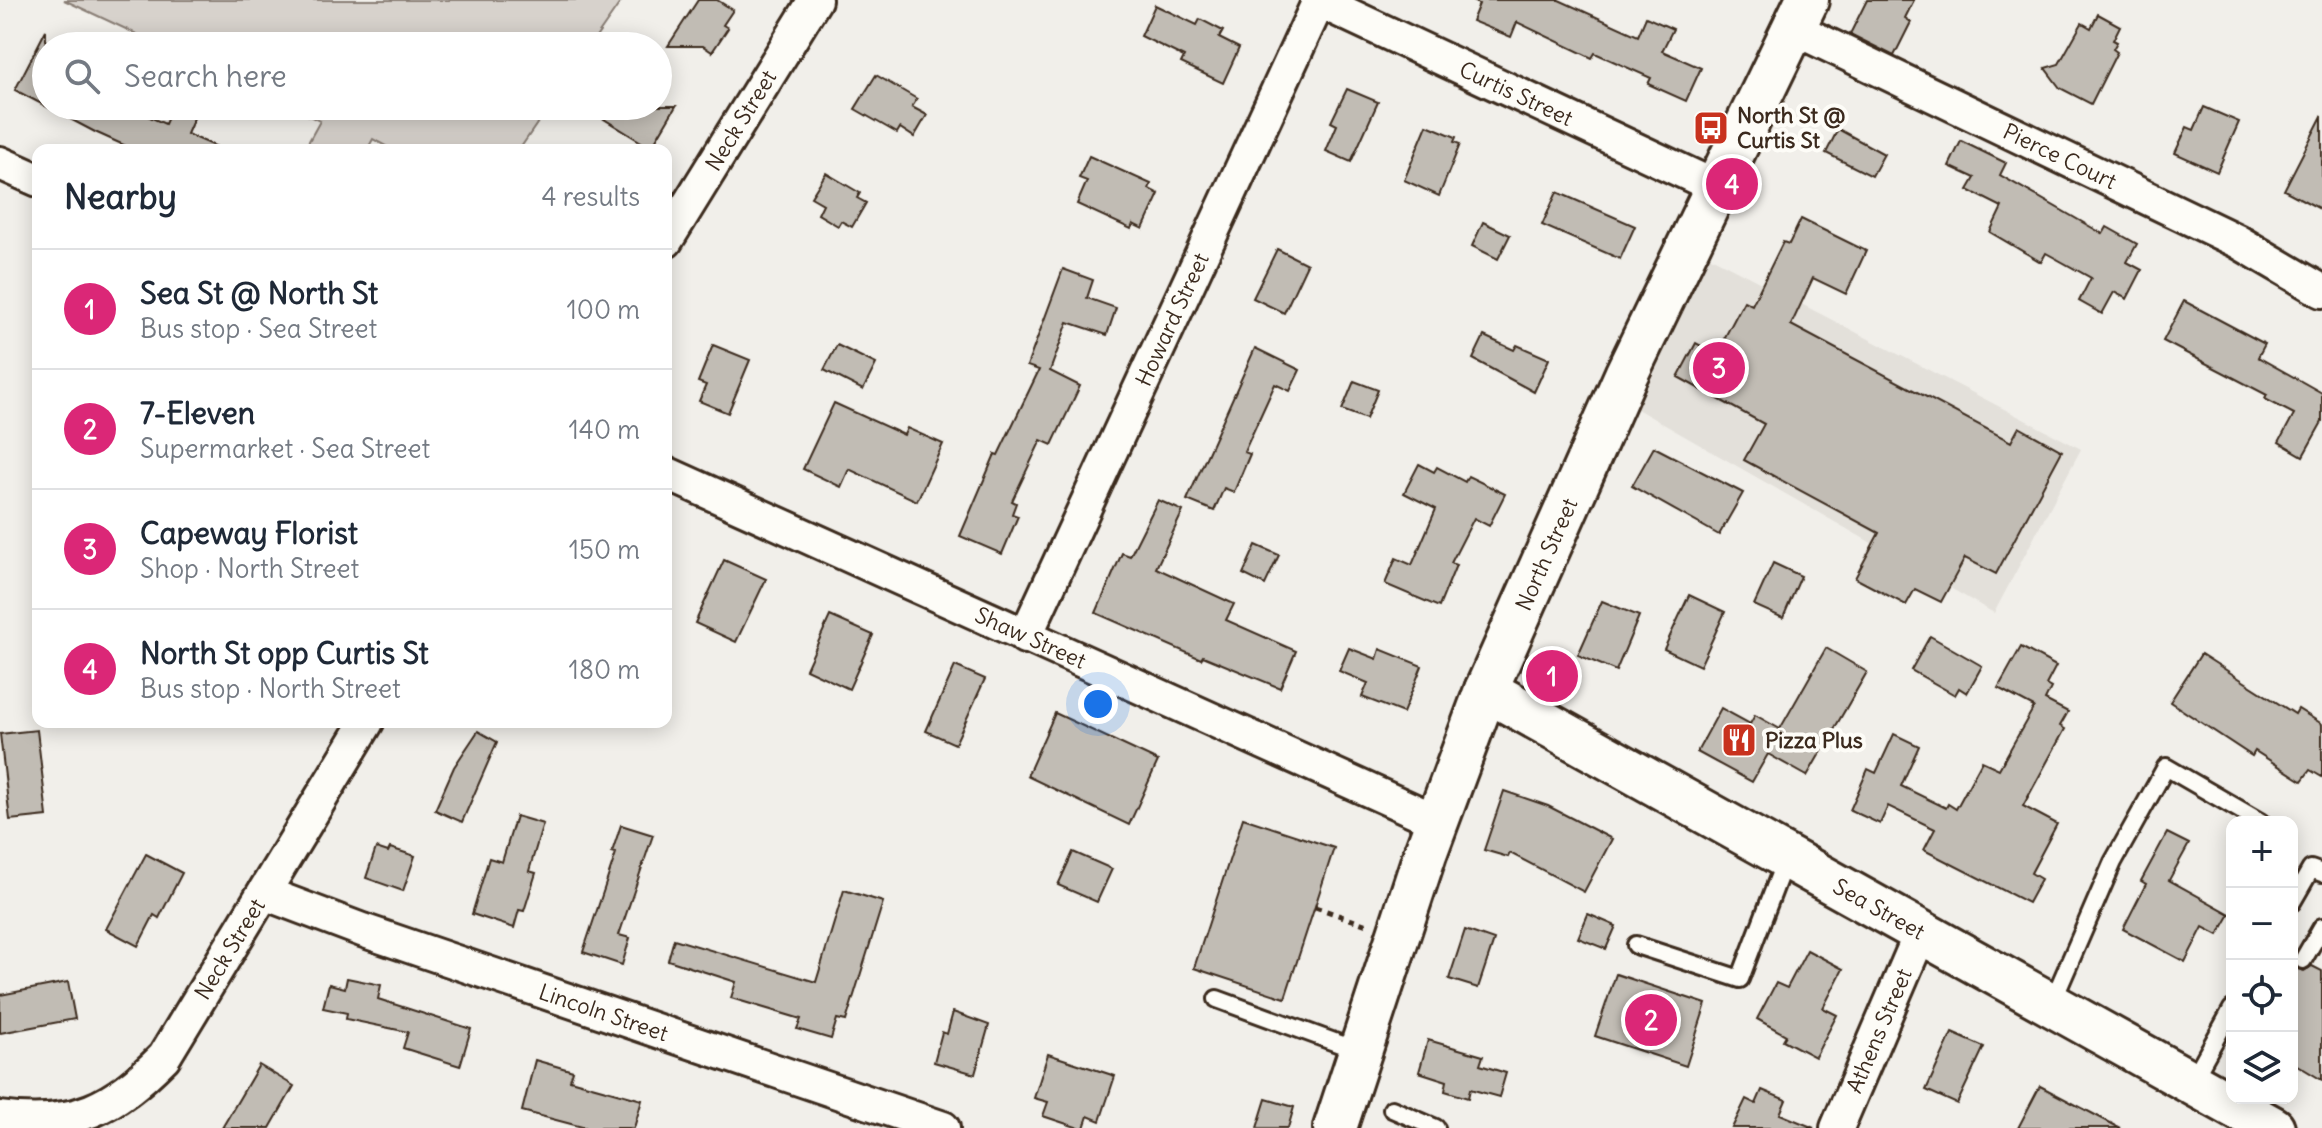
<!DOCTYPE html>
<html lang="en">
<head>
<meta charset="utf-8">
<style>
  body { margin:0; font-family:Delius,sans-serif; background:#f2f2f3; color:#1f2937 }
  .controls { position:absolute; right:24px; bottom:24px; display:grid; overflow:hidden; border-radius:16px; box-shadow:0 4px 20px #0003 }
  .controls button { width:72px; height:72px; display:grid; place-items:center; padding:0; border:0; border-bottom:2px solid #e0e1e3; background:#fff; color:#1f2937; font:40px sans-serif }
  .you { position:absolute; left:1098px; top:704px; width:28px; height:28px; margin:-20px; border:6px solid #fff; border-radius:50%; background:#1a73e8; box-shadow:0 0 0 12px #1a73e833 }
  .badge { display:grid; place-items:center; width:52px; height:52px; border-radius:50%; background:#db2777; color:#fff; font-size:26px; font-weight:700 }
  .pin { position:absolute; translate:-50% -50%; border:4px solid #fff; box-shadow:0 2px 8px #0006 }
  .list { margin:0; padding:0; list-style:none }
  h2 { display:flex; justify-content:space-between; align-items:center; height:104px; margin:0; padding:0 32px; font-size:34px }
  h2 small { font-size:26px; font-weight:400; color:#747a83 }
  .list li { display:grid; grid-template-columns:52px 1fr auto; gap:24px; align-items:center; box-sizing:border-box; height:120px; padding:0 32px; border-top:2px solid #e0e1e3 }
  .list b { display:block; font-size:30px; white-space:nowrap }
  .list p { margin:0; font-size:26px; white-space:nowrap; color:#747a83 }
  .list em { font-size:26px; font-style:normal; color:#747a83 }
  .icon { flex:none; width:44px; height:44px; fill:none; stroke:currentColor; stroke-width:2; stroke-linecap:round; stroke-linejoin:round }
  .map { position:relative; flex:none; width:2322px; height:1128px; overflow:hidden }
  .search { position:absolute; background:#fff; box-shadow:0 4px 20px #0003; left:32px; top:32px; width:640px; height:88px; display:flex; align-items:center; gap:20px; box-sizing:border-box; padding:0 28px; border-radius:44px; color:#747a83; font-size:30px }
  .panel { position:absolute; background:#fff; box-shadow:0 4px 20px #0003; left:32px; top:144px; width:640px; height:584px; border-radius:16px }
  .map>svg:first-child { display:block }
  .built { fill:#e3e0da }
  .green { fill:#d7d2cc; stroke:#897e75; stroke-width:2 }
  .building { fill:#c1bcb4; stroke:#3b2a1e; stroke-width:2 }
  .lines { fill:none; stroke-linecap:round; stroke-linejoin:round }
  .service-casing { stroke:#3b2a1e; stroke-width:22 }
  .minor-casing { stroke:#3b2a1e; stroke-width:38 }
  .tertiary-casing { stroke:#3b2a1e; stroke-width:48 }
  .path { stroke:#3b2a1e; stroke-width:5; stroke-dasharray:6 6; stroke-linecap:butt }
  .service { stroke:#fdfcf7; stroke-width:16 }
  .minor { stroke:#fdfcf7; stroke-width:32 }
  .tertiary { stroke:#fdfcf7; stroke-width:42 }
  .labels { text-anchor:middle; stroke-width:8; stroke-linejoin:round; paint-order:stroke }
  .street-label { font-size:22px; fill:#3b2a1e; stroke:#fdfcf7 }
  .poi-label { font-size:22px; font-weight:bold; fill:#3b2a1e; stroke:#fdfcf7; text-anchor:start }
</style>
</head>
<body>
<div class="map">
<svg width="2322" height="1128" viewBox="0 0 2322 1128">
  <rect width="100%" height="100%" fill="#f1efea"/>
  <filter id="ink" filterUnits="userSpaceOnUse"><feTurbulence type="fractalNoise" baseFrequency=".0125" numOctaves="2"/><feDisplacementMap in="SourceGraphic" scale="16" xChannelSelector="R" yChannelSelector="G"/><feConvolveMatrix kernelMatrix="1 2 1 2 8 2 1 2 1" color-interpolation-filters="sRGB"/></filter>
  <g filter="url(#ink)">
    <path class="built" d="M1709 256 2081 449 1994 613 1637 409Z"/>
    <g class="green">
      <path d="M64 0H622L590 46H162Z"/>
      <path d="M289 106H549L519 150H393L373 139 367 150H304L320 121Z"/>
    </g>
    <g class="building">
      <path d="M698 0H717L733 10 723 25 728 28 712 52 703 46H668Z"/>
      <path d="M1470 0H1559L1638 36 1646 17 1673 29 1662 51 1701 68 1686 101 1648 84 1651 78 1595 53 1592 58 1517 22 1511 37 1472 21 1479 4Z"/>
      <path d="M1867 0H1914L1905 18 1911 22 1894 56 1850 34Z"/>
      <path d="M1155 5 1197 25 1200 19 1223 31 1219 38 1239 48 1223 83 1181 63 1184 57 1141 36Z"/>
      <path d="M2098 14 2120 26 2113 40 2117 42 2113 49 2117 52 2091 104 2060 88 2045 68 2059 64 2082 23 2091 28Z"/>
      <path d="M46 30V106H126L165 124 172 108 194 118 187 134 224 150H127L126 146 95 132 15 90Z"/>
      <path d="M876 75 917 99 912 107 927 115 914 137 900 128 897 133 855 109Z"/>
      <path d="M1347 89 1378 102 1351 162 1326 151 1337 125 1331 122Z"/>
      <path d="M583 106H676L651 148Z"/>
      <path d="M2204 107 2239 122 2217 172 2175 153 2187 127 2194 130Z"/>
      <path d="M2322 116V210L2284 190Z"/>
      <path d="M1427 125 1456 137 1454 142 1460 144 1439 196 1404 180Z"/>
      <path d="M1838 129 1884 154 1872 176 1826 153Z"/>
      <path d="M1961 141 2006 163 2000 175 2103 234 2107 227 2137 244 2127 262 2142 270 2127 299 2114 292 2102 314 2079 301 2091 278 2046 253 2041 262 1990 232 2002 207 1968 190 1975 178 1949 166Z"/>
      <path d="M1089 156 1151 184 1149 189 1159 194 1143 229 1133 224 1131 229 1077 204 1087 181 1079 178Z"/>
      <path d="M826 173 860 193 857 198 866 203 852 227 841 221 838 226 818 214 823 204 811 197Z"/>
      <path d="M1557 192 1635 226 1620 259 1542 225Z"/>
      <path d="M1801 219 1866 251 1846 294 1813 278 1791 325 2011 442 2019 427 2062 451 1996 574 1965 558 1941 602 1915 589 1906 605 1855 578 1879 533 1744 460 1764 424 1678 377 1696 343 1716 354 1744 301 1752 305 1783 242 1789 244Z"/>
      <path d="M1483 222 1510 235 1498 259 1472 246Z"/>
      <path d="M1277 249 1307 264 1284 313 1253 298Z"/>
      <path d="M1063 269 1093 280 1087 298 1116 308 1107 335 1068 322 1050 371 1080 386 1052 445 1041 440 1012 501 1016 503 1012 514 1018 516 1002 554 960 536 995 454 998 455 1039 370 1027 366Z"/>
      <path d="M2184 301 2265 344 2258 357 2322 393V422L2303 456 2279 442 2294 414 2265 399 2267 395 2163 341Z"/>
      <path d="M1484 336 1514 350 1517 345 1549 359 1534 392 1473 359Z"/>
      <path d="M713 345 750 360 728 413 699 401 706 385 698 382Z"/>
      <path d="M837 345 876 364 863 390 824 370Z"/>
      <path d="M1255 348 1300 370 1290 391 1275 384 1244 452 1250 454 1234 492 1224 488 1214 511 1187 500Z"/>
      <path d="M1354 381 1378 390 1366 419 1342 410Z"/>
      <path d="M834 403 904 435 907 428 943 444 917 501 849 469 841 487 803 469Z"/>
      <path d="M1654 447 1743 493 1719 535 1632 486Z"/>
      <path d="M1419 464 1434 472 1437 467 1465 482 1468 476 1505 494 1489 526 1474 518 1451 563 1456 565 1439 607 1385 584 1396 558 1412 565 1436 509 1404 493Z"/>
      <path d="M1158 500 1183 511 1156 568 1234 604 1226 620 1296 651 1280 688 1203 656 1201 659 1096 613 1122 553 1130 556Z"/>
      <path d="M1256 545 1279 555 1265 585 1243 574Z"/>
      <path d="M724 560 766 579 736 642 695 623Z"/>
      <path d="M1773 563 1801 576 1783 618 1754 605Z"/>
      <path d="M1689 595 1725 612 1700 666 1664 649Z"/>
      <path d="M1602 601 1639 616 1616 671 1578 655Z"/>
      <path d="M830 616 873 635 849 689 806 669Z"/>
      <path d="M1930 636 1982 666 1967 693 1959 688 1955 695 1911 670Z"/>
      <path d="M2021 647 2056 666 2046 685 2051 688 2045 700 2068 712 2060 726 2065 729 2023 806 2057 824 2031 873 2041 879 2028 903 1924 850 1935 829 1888 806 1880 824 1850 810 1868 769 1876 773 1894 734 1919 746 1901 786 1946 808 1948 804 1956 809 1982 761 1999 769 2034 707 1998 688Z"/>
      <path d="M1349 648 1377 659 1380 649 1422 666 1403 713 1362 697 1368 683 1339 671Z"/>
      <path d="M1826 648 1867 672 1807 776 1768 754 1752 782 1697 752 1721 708 1750 724 1755 715 1780 729Z"/>
      <path d="M2201 654 2295 714 2298 709 2322 724V777L2310 770 2302 781 2255 751 2252 756 2170 702Z"/>
      <path d="M955 666 985 679 955 744 926 731Z"/>
      <path d="M1055 713 1158 761 1129 825 1027 776Z"/>
      <path d="M37 730 47 816 10 820 0 734Z"/>
      <path d="M478 731 497 742 462 822 435 810 454 767Z"/>
      <path d="M1504 791 1548 806 1612 839 1584 892 1510 853 1508 857 1484 850Z"/>
      <path d="M516 816 543 824 529 871 536 873 524 911 519 910 514 928 472 914 489 858 502 862Z"/>
      <path d="M1243 818 1334 848 1285 998 1194 968Z"/>
      <path d="M621 825 653 835 619 935 630 938 622 965 583 952 616 853 612 852Z"/>
      <path d="M2167 833 2189 844 2169 880 2230 914 2218 935 2203 927 2185 962 2123 929 2146 884 2141 881Z"/>
      <path d="M376 848 388 852 390 848 415 856 403 891 366 878Z"/>
      <path d="M1073 852 1112 869 1097 902 1058 885Z"/>
      <path d="M146 854 182 873 159 918 154 915 138 946 106 929Z"/>
      <path d="M844 890 883 902 846 1021 837 1019 831 1039 797 1029 801 1019 731 998 736 982 668 960 674 939 816 982Z"/>
      <path d="M1588 914 1616 926 1606 949 1578 938Z"/>
      <path d="M1465 930 1494 940 1478 988 1449 979Z"/>
      <path d="M1807 950 1843 969 1823 1008 1837 1015 1815 1057 1783 1040 1786 1035 1757 1019 1776 983 1787 988Z"/>
      <path d="M2292 953 2297 969 2304 971 2312 966 2322 971V1080L2292 1062Z"/>
      <path d="M1616 974 1706 1004 1686 1066 1595 1036Z"/>
      <path d="M347 978 381 985 378 999 471 1029 460 1066 403 1048 408 1032 346 1019 347 1013 323 1008 329 984 345 988Z"/>
      <path d="M68 982 75 1019 0 1033V995Z"/>
      <path d="M953 1012 989 1025 975 1074 934 1062 942 1032 947 1034Z"/>
      <path d="M1952 1033 1984 1047 1957 1104 1926 1090Z"/>
      <path d="M1428 1040 1483 1056 1480 1065 1506 1073 1499 1097 1470 1089 1468 1098 1445 1091 1447 1081 1419 1072Z"/>
      <path d="M1048 1054 1115 1076 1100 1121 1088 1116 1084 1128H1079L1043 1116 1048 1102 1034 1098Z"/>
      <path d="M535 1060 573 1071 570 1080 642 1100 634 1128H586L522 1111Z"/>
      <path d="M259 1065 294 1086 270 1128H222Z"/>
      <path d="M2040 1086 2120 1128H2018Z"/>
      <path d="M1762 1090 1786 1100 1780 1114 1814 1128H1732L1746 1099 1756 1104Z"/>
      <path d="M1266 1099 1294 1107 1288 1128H1257Z"/>
    </g>
    <g class="lines">
      <defs>
        <g id="service">
          <path d="M2292 902 2311 869 2322 873"/>
          <path d="M1636 945 1740 979 1786 858"/>
          <path d="M2303 960 2322 927"/>
          <path d="M1217 999 1359 1051"/>
          <path d="M2052 1003 2113 862 2166 767 2261 822"/>
          <path d="M2192 1081 2232 1009"/>
          <path d="M1392 1109 1436 1128"/>
        </g>
        <g id="minor">
          <path id="s1" d="M1317 0 1716 187"/>
          <path id="s2" d="M1793 28 2237 241 2322 291"/>
          <path d="M0 163 38 180"/>
          <path id="s3" d="M666 241 815 0"/>
          <path id="s4" d="M666 473 1437 821"/>
          <path id="s5" d="M1025 637 1319 1"/>
          <path id="s6" d="M264 893 362 930 943 1128"/>
          <path id="s7" d="M0 1118C76 1128 112 1109 164 1057L367 722"/>
          <path id="s8" d="M1837 1128 1921 932"/>
        </g>
        <g id="tertiary">
          <path id="s9" d="M1486 690 2273 1128"/>
          <path id="s10" d="M1335 1128 1425 854 1486 690 1626 375 1807 0"/>
        </g>
      </defs>
      <use href="#service" class="service-casing"/>
      <use href="#minor" class="minor-casing"/>
      <use href="#tertiary" class="tertiary-casing"/>
      <path class="path" d="M1315 907 1367 925"/>
      <use href="#service" class="service"/>
      <use href="#minor" class="minor"/>
      <use href="#tertiary" class="tertiary"/>
    </g>
  </g>
  <defs>
    <symbol id="bus-square" viewBox="-11 -11 22 22"><rect x="-9" y="-9" width="18" height="18" rx="4" fill="#c8321e" stroke="#fdfcf7"/><path d="M-5-6H5V4H4V6H2V4H-2V6H-4V4H-5ZM-3.5-4V0h7V-4ZM-3.5 1.2v1.5H-2V1.2ZM2 1.2v1.5H3.5V1.2Z" fill="#fff"/></symbol>
    <symbol id="restaurant-square" viewBox="-11 -11 22 22"><rect x="-9" y="-9" width="18" height="18" rx="4" fill="#c8321e" stroke="#fdfcf7"/><path d="M-5-6h1v4h1v-4h1v4h1v-4h1v5L-1.5 .5V6h-2V.5L-5-1ZM5-6V6H3V1.5H1.5Q1.5-4 5-6Z" fill="#fff"/></symbol>
  </defs>
  <g fill-rule="evenodd">
    <use href="#bus-square" x="1691" y="108" width="40" height="40"/>
    <use href="#restaurant-square" x="1719" y="720" width="40" height="40"/>
  </g>
  <g class="labels">
    <g class="street-label">
      <text dy="8" stroke="none"><textPath href="#s1" startOffset="220">Curtis Street</textPath></text>
      <text dy="8" stroke="none"><textPath href="#s3" startOffset="142">Neck Street</textPath></text>
      <text dy="8" stroke="none"><textPath href="#s2" startOffset="296">Pierce Court</textPath></text>
      <text dy="8" stroke="none"><textPath href="#s5" startOffset="350">Howard Street</textPath></text>
      <text dy="8" stroke="none"><textPath href="#s10" startOffset="612">North Street</textPath></text>
      <text dy="8" stroke="none"><textPath href="#s4" startOffset="400">Shaw Street</textPath></text>
      <text dy="8" stroke="none"><textPath href="#s9" startOffset="450">Sea Street</textPath></text>
      <text dy="8" stroke="none"><textPath href="#s7" startOffset="310">Neck Street</textPath></text>
      <text dy="8" stroke="none"><textPath href="#s6" startOffset="360">Lincoln Street</textPath></text>
      <text dy="8" stroke="none"><textPath href="#s8" startOffset="106">Athens Street</textPath></text>
    </g>
    <g class="poi-label">
      <text x="1737" y="123">North St @<tspan x="1737" dy="25">Curtis St</tspan></text>
      <text x="1765" y="748">Pizza Plus</text>
    </g>
  </g>
</svg>
<div class="controls">
<button>+</button>
<button>−</button>
<button><svg class="icon" aria-label="locate" viewBox="0 0 24 24"><circle cx="12" cy="12" r="6"/><path d="M12 2v4M12 18v4M2 12h4M18 12h4"/></svg></button>
<button><svg class="icon" aria-label="layers" viewBox="0 0 24 24"><path d="M12 4l9 5-9 5-9-5zM3 14l9 5 9-5"/></svg></button>
</div>
<div class="you"></div>
<div class="pin badge" style="left:1552px;top:676px">1</div>
<div class="pin badge" style="left:1651px;top:1020px">2</div>
<div class="pin badge" style="left:1719px;top:368px">3</div>
<div class="pin badge" style="left:1732px;top:184px">4</div>
<div class="search"><svg class="icon" aria-label="search" viewBox="0 0 24 24"><circle cx="10" cy="10" r="6"/><path d="M15 15l6 6"/></svg>Search here</div>
<section class="panel">
<h2>Nearby<small>4 results</small></h2>
<ul class="list">
<li><span class="badge">1</span><div><b>Sea St @ North St</b><p>Bus stop · Sea Street</p></div><em>100 m</em></li>
<li><span class="badge">2</span><div><b>7-Eleven</b><p>Supermarket · Sea Street</p></div><em>140 m</em></li>
<li><span class="badge">3</span><div><b>Capeway Florist</b><p>Shop · North Street</p></div><em>150 m</em></li>
<li><span class="badge">4</span><div><b>North St opp Curtis St</b><p>Bus stop · North Street</p></div><em>180 m</em></li>
</ul>
</section>
</div>
</body>
</html>
